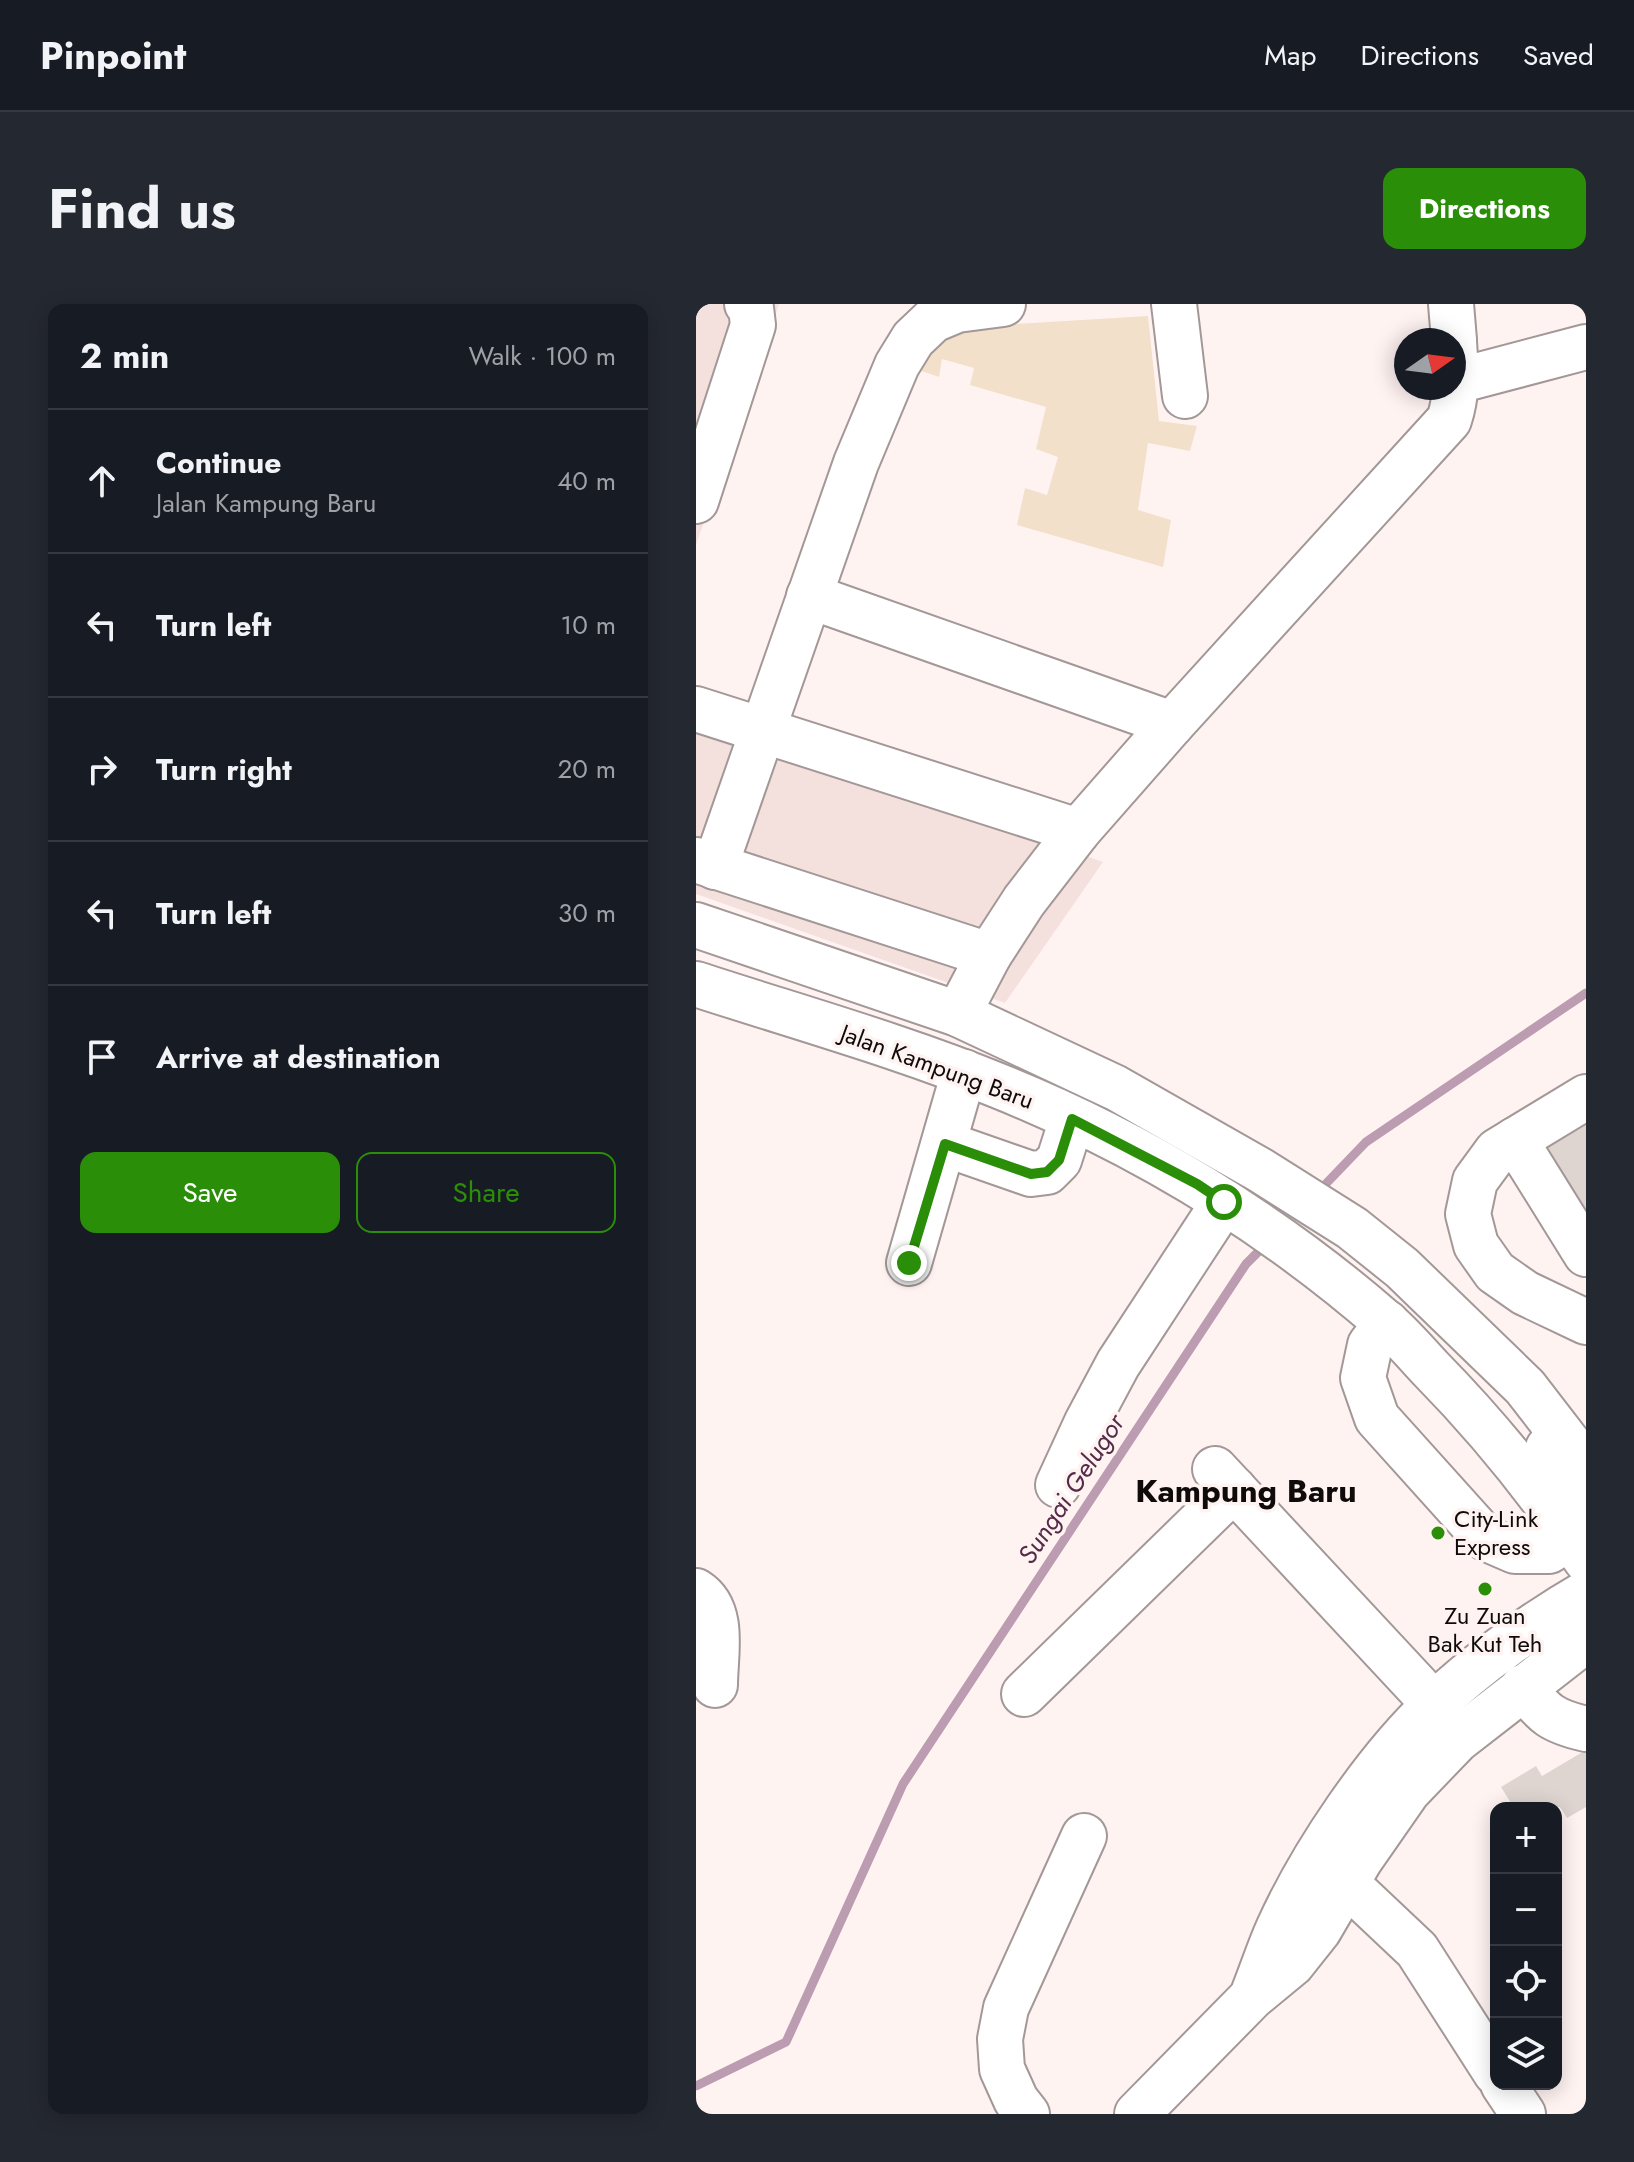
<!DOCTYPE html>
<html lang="en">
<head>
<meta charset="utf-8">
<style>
  body { margin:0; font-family:Jost,sans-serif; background:#242831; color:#f1f3f6 }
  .controls { position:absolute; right:24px; bottom:24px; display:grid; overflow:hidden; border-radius:16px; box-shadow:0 4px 20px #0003 }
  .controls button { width:72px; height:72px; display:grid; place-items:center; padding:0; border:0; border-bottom:2px solid #363941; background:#171b24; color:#f1f3f6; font:40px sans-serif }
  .compass { position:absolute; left:698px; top:24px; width:72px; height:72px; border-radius:50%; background:#171b24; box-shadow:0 4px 20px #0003; rotate:76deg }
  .stop { position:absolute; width:24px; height:24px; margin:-18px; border:6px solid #2a8e08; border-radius:50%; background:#fff }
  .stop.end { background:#2a8e08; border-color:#fff; box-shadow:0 2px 8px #0008 }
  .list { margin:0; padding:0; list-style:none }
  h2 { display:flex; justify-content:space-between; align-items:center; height:104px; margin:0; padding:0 32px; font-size:34px }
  h2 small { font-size:26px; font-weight:400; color:#9ea1a6 }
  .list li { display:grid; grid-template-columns:52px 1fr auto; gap:24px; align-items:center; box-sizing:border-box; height:144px; padding:0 32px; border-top:2px solid #363941 }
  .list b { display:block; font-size:30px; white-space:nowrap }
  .list p { margin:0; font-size:26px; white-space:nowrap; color:#9ea1a6 }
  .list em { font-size:26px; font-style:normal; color:#9ea1a6 }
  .actions { display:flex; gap:16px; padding:24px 32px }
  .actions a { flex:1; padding:18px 0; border:2px solid #2a8e08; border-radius:16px; text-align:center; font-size:28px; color:#2a8e08 }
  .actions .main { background:#2a8e08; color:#fff }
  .icon { flex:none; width:44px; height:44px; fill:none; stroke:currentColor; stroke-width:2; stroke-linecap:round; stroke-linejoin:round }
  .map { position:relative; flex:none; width:890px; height:1810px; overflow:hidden; border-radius:16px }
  header { display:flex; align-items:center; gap:48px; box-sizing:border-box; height:112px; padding:0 40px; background:#171b24; border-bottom:2px solid #363941 }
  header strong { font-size:38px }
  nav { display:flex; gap:44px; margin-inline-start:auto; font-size:28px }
  .intro { display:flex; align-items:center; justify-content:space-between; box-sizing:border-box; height:192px; padding:0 48px }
  h1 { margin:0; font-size:56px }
  .button { padding:20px 36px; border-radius:16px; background:#2a8e08; color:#fff; font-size:28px; font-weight:700 }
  main { display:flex; gap:48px; padding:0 48px }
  aside { flex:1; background:#171b24; border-radius:16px; box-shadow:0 4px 20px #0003 }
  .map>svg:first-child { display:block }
  .built { fill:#f4e1de }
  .green { fill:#f2e0cb }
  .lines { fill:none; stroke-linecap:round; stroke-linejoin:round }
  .stream { stroke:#bb9cb1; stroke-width:9 }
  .building { fill:#dfd5d0 }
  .minor-casing { stroke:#a39897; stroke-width:48 }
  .major-casing { stroke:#a39897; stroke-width:48 }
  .minor { stroke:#fff; stroke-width:44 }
  .major { stroke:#fff; stroke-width:44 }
  .route { stroke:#2a8e08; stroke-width:10 }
  .poi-dot { fill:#2a8e08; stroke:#fff3f2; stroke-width:3 }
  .labels { text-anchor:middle; stroke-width:7; stroke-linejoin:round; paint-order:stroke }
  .street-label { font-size:24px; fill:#0e0b0a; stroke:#fff3f2 }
  .poi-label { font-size:24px; fill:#0e0b0a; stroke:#fff3f2; text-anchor:start }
  .water-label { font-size:26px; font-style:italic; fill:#552b49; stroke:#fff3f2 }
  .district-label { font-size:32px; font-weight:bold; fill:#0e0b0a; stroke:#fff3f2 }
</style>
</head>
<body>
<header>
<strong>Pinpoint</strong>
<nav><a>Map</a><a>Directions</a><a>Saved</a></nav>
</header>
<div class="intro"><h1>Find us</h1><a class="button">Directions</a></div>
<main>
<aside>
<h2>2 min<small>Walk · 100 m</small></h2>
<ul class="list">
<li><svg class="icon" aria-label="ahead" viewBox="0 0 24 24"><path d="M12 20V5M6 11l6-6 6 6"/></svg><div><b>Continue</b><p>Jalan Kampung Baru</p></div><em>40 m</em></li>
<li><svg class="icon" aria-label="left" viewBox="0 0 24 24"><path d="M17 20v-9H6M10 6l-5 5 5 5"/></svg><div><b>Turn left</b></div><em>10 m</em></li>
<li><svg class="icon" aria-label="right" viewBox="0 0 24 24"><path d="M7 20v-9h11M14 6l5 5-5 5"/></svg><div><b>Turn right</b></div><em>20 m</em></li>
<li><svg class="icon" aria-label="left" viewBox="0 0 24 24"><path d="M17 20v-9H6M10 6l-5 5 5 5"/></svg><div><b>Turn left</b></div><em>30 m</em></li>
<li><svg class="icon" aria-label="arrive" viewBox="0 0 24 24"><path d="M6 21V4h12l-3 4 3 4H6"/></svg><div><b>Arrive at destination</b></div></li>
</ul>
<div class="actions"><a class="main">Save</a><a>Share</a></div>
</aside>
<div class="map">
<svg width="890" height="1810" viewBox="0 0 890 1810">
  <rect width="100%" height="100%" fill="#fff3f2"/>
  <g class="built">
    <path d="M0 0H83L0 241Z"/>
    <path d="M0 416 407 558 309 699 0 590Z"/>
  </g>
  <path class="green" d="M452 12 463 117 501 122 494 147 452 139 442 206 475 216 467 263 321 221 329 184 351 191 362 153 340 145 350 103 274 81 278 64 246 55 243 73 214 63 252 24Z"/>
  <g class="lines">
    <g class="stream">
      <path d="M622 888 670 838 890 689"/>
      <path d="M0 1782 90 1738 207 1480 550 960 569 941"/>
    </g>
  </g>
  <g class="building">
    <path d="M890 808V937L831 847Z"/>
    <path d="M890 1446V1503L871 1514 864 1503 818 1504 805 1483 840 1462 846 1472Z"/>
  </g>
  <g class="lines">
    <defs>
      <g id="minor">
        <path d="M478 0 489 92"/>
        <path d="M755 0 758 36"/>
        <path d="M761 77 890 43"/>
        <path d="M0 197 57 21 55 4 51 0"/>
        <path d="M113 292 476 420"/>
        <path d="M0 405 382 527"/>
        <path d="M0 556 293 651"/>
        <path d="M19 563 160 159 201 61 217 35 237 16 261 6 307 0"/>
        <path d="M262 710 293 651 328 597 382 527 476 420 753 116C762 89 760 66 758 38"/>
        <path d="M890 793 801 847 779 877 772 910 780 941 799 968 829 989 890 1018"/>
        <path d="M819 836 890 950"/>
        <path d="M249 840 335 870 351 868 363 856 376 815"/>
        <path d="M213 959 268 768"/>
        <path d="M691 1019 674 1041 667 1074 681 1114 789 1234 819 1247H853L875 1233"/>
        <path d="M519 1165 738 1400"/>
        <path d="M362 1181 391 1118 422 1060 528 898"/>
        <path d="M0 1287C30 1306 19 1350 19 1381"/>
        <path d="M827 1383C849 1411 856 1417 890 1425"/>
        <path d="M328 1390 538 1185"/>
        <path d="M650 1579 721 1646 800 1769"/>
        <path d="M558 1687C566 1667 573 1645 582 1625 616 1550 679 1457 738 1401 779 1361 840 1318 890 1289"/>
        <path d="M807 1780 827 1810"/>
        <path d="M331 1810 320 1796 306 1765 304 1735 310 1704 388 1532"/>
        <path d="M441 1810 556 1693 596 1660 623 1626 664 1556 712 1487 761 1436 890 1336"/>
      </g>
      <g id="major">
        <path d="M0 621 262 710 420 784 564 866 656 924 706 964 829 1083 890 1162"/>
        <path d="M0 680C101 713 205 742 303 782 442 838 574 918 688 1017 705 1031 719 1048 734 1064 792 1123 844 1187 890 1256"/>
        <path d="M852 1144 890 1198"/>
      </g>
    </defs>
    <use href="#minor" class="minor-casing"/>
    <use href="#major" class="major-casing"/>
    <use href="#minor" class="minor"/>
    <use href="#major" class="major"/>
  </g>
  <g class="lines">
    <path class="route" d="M213 959 249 840 335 870 351 868 363 856 376 815 501 880 528 898"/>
  </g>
  <g class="poi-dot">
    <circle cx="742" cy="1229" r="8"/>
    <circle cx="789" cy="1285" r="8"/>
  </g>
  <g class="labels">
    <g class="street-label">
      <text transform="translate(241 763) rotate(20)" y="8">Jalan Kampung Baru</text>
    </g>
    <g class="poi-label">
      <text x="758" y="1223">City-Link<tspan x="758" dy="28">Express</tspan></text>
      <text x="789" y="1320" text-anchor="middle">Zu Zuan<tspan x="789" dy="28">Bak Kut Teh</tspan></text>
    </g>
    <g class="water-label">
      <text transform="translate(375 1185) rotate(-57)" y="9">Sungai Gelugor</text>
    </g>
    <g class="district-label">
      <text x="550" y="1198">Kampung Baru</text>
    </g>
  </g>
</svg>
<div class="controls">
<button>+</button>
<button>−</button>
<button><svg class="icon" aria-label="locate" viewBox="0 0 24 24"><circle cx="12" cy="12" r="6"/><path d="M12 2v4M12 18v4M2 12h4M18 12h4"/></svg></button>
<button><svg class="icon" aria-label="layers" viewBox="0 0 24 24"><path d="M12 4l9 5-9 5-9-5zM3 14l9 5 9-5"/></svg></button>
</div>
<svg class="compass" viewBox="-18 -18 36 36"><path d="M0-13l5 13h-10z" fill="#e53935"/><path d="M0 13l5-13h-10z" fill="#9ea1a6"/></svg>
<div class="stop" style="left:528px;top:898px"></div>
<div class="stop end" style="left:213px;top:959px"></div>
</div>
</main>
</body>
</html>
